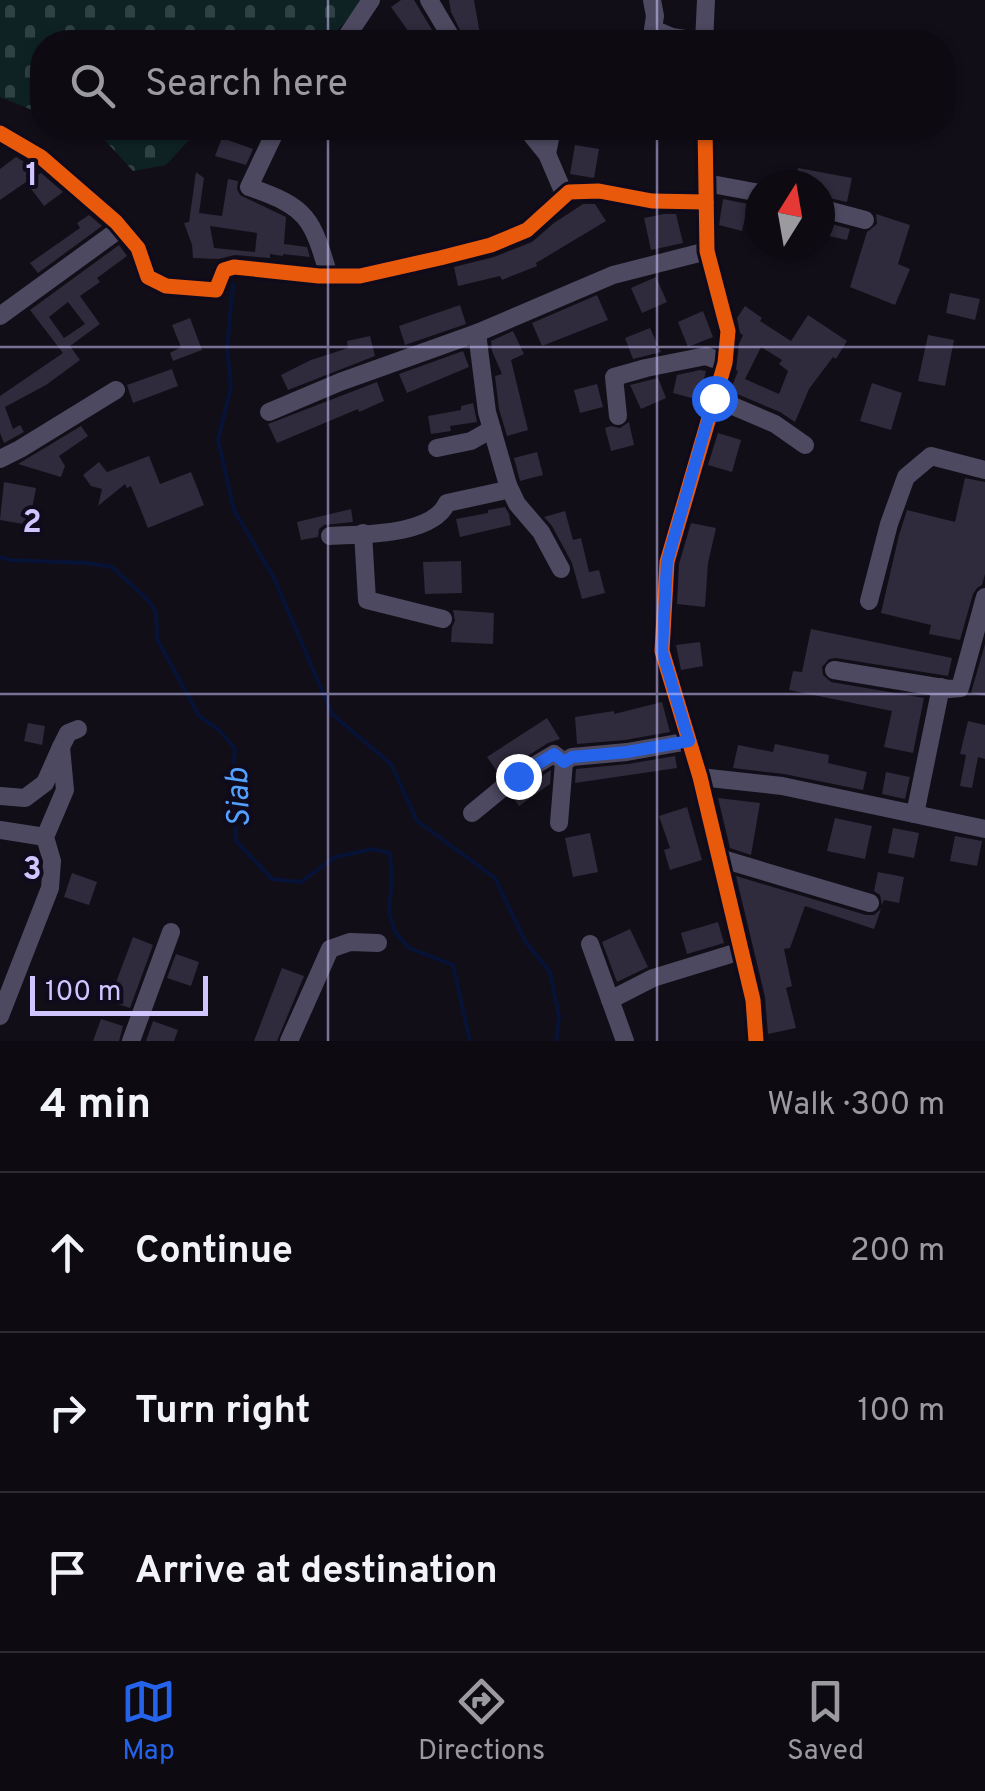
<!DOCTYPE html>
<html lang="en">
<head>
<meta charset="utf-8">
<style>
  body { margin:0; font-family:Overpass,sans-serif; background:#1b1820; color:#f1f3f6 }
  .compass { position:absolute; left:745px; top:170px; width:90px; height:90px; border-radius:50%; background:#0d0a12; box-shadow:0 2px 8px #0004; rotate:11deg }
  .scale { position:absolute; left:30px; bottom:25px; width:178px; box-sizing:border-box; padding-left:10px; border:5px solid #d0c5ff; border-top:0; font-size:28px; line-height:35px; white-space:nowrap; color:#d0c5ff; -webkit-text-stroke:8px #0f0a1c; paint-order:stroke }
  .stop { position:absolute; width:30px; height:30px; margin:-22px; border:8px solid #2563eb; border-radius:50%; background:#fff }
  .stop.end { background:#2563eb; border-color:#fff; box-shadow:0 2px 10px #0008 }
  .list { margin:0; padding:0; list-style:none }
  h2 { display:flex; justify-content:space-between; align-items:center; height:130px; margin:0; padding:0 40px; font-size:42px }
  h2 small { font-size:32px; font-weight:400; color:#9a9a9f }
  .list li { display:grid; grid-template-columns:65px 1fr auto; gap:30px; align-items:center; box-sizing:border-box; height:160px; padding:0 40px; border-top:2px solid #2d2b32 }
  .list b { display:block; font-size:38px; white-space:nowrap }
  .list em { font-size:32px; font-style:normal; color:#9a9a9f }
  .icon { flex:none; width:55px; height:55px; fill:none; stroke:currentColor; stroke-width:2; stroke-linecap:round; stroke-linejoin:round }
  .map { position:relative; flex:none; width:985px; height:1041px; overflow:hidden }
  .search { position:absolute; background:#0d0a12; box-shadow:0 2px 8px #0004; left:30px; right:30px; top:30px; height:110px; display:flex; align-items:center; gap:25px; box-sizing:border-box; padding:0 35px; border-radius:40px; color:#9a9a9f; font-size:38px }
  .sheet { height:610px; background:#0d0a12 }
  nav { display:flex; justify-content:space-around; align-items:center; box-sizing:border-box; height:140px; border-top:2px solid #2d2b32; background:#0d0a12; font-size:28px; color:#9a9a9f }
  nav a { display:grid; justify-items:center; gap:5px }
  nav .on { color:#2563eb }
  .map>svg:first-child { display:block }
  .cemetery { fill:url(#cemetery-stones) }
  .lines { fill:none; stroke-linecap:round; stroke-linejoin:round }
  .stream { stroke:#071336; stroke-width:4 }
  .building { fill:#2f2a3c; fill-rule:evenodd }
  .minor { stroke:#4c4961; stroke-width:18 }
  .cycleway-casing { stroke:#0f0a1c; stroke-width:21 }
  .cycleway { stroke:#e8590c; stroke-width:15 }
  .route { stroke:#2563eb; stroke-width:12 }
  .grid { fill:none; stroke:#d0c5ff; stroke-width:2.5; stroke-opacity:0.55 }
  .labels { text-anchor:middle; stroke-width:8; stroke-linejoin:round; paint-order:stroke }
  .water-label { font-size:32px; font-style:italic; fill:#53a1ff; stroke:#0f0a1c }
  .grid-label { font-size:32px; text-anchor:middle; font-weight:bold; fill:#d0c5ff; stroke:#0f0a1c; stroke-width:8; stroke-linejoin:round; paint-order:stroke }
</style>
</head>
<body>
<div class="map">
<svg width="985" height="1041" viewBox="0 0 985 1041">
  <defs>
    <pattern id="cemetery-stones" width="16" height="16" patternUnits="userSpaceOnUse" patternTransform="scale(2.5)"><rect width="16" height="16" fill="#0e2224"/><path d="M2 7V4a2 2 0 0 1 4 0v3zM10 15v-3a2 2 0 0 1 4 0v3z" fill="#304145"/></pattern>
  </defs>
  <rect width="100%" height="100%" fill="#110e18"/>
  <g class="cemetery">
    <path d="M0 0H361L359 6 327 42H42V114L0 97Z"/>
    <path d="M79 128H200L166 165 133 171 101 136Z"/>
  </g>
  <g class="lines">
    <g class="stream">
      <path d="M233 284 227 348 231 387 218 440 234 510 274 578 332 714 391 764 417 821 495 878 525 941 550 972 559 1017 556 1041"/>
      <path d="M0 557 9 560 87 563 112 567 148 600 156 612 157 639 199 716 219 730 235 749 232 780 236 841 272 879 301 882 335 857 373 849 390 853 392 878 389 912 395 932 409 948 453 965 470 1041"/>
    </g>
  </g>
  <g class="building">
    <path d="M401 0H414L438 40 435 42H416L391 7Z"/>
    <path d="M449 0H474L480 34 485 42H466L451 12Z"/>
    <path d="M222 138 253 149 246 165 215 156Z"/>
    <path d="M575 145 599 149 594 178 570 174Z"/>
    <path d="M16 157 31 166 38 175 41 173 63 192 44 206 26 182 0 200V169Z"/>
    <path d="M798 168 852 178 847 202 820 196V185H794Z"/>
    <path d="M196 172 204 178 199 213 222 216 228 179 238 181 237 189 240 195 286 217 284 244 307 247 310 257 283 254V256L270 254V258L235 255 218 259 193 258 192 245 184 223 189 222ZM210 226 257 233 255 252 214 248Z"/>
    <path d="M723 199 748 204 742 231 719 225Z"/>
    <path d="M583 204H595L606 221 536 263 537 266 502 280 500 276 458 286 454 267 494 257 532 242 554 223Z"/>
    <path d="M664 214H676L683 243 651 250 644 218Z"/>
    <path d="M876 214 910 225 898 264 910 269 895 305 850 287 867 232 877 224Z"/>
    <path d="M89 215 102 226 38 273 30 263 80 228 77 223Z"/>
    <path d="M820 221 850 229 847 240 820 234Z"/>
    <path d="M119 245 127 256 97 278 100 282 80 296 100 324 70 346 80 360 46 385 5 407 13 429 20 425 24 432 4 443 0 433V396L63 353 30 310ZM68 302 85 324 64 338 49 317Z"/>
    <path d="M656 277 667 302 642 313 631 288Z"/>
    <path d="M950 293 980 299 975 320 946 313Z"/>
    <path d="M597 295 608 320 542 346 532 323Z"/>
    <path d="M460 305 466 324 405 345 399 326Z"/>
    <path d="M745 306 762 318 760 321 791 341 808 315 847 341 836 359 833 357 809 389 795 422 780 412 730 391 738 371 736 370 739 344 743 335 740 333 737 318ZM761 347 782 360 779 364 788 371 779 394 745 379Z"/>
    <path d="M703 311 713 337 688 347 678 322Z"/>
    <path d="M190 318 202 350 173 361 170 353 181 347 172 325Z"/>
    <path d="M650 328 661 352 633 359 625 338Z"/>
    <path d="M513 331 524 354 511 360 528 430 507 436 499 409 495 376 502 374 492 351 491 341Z"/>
    <path d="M928 335 954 340 945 386 918 381Z"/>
    <path d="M370 336 375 356 288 390 281 375 311 360 348 348 347 341Z"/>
    <path d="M463 351 469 367 407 393 399 374Z"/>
    <path d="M172 369 178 386 133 403 127 385Z"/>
    <path d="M700 370 706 371 699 400 673 393 677 375Z"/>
    <path d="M658 378 666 398 641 409 630 385Z"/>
    <path d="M377 382 384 401 359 412 358 409 277 443 268 424Z"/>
    <path d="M872 383 902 393 891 430 860 421Z"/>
    <path d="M597 384 603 407 580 413 574 390Z"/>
    <path d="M473 403 477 422 450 426 451 431 431 434 428 416 461 410V406Z"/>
    <path d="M629 422 634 445 611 451 605 428 611 426 620 428Z"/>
    <path d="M81 426 88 436 59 456 65 466 61 477 18 464Z"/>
    <path d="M718 433 741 440 732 472 708 465Z"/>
    <path d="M537 452 543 475 520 481 514 458Z"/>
    <path d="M149 456 160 484 191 472 204 505 148 528 131 486 127 488 125 484 98 506 102 489 91 486 83 475 99 462 107 472Z"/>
    <path d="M965 478 985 482V574L982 585 977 588 973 594 960 640 929 634 931 625 881 613 899 535 907 510 955 522Z"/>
    <path d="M4 482 36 488 29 525 0 520Z"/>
    <path d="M505 507 509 514 511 525 460 537 456 519 488 513V510Z"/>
    <path d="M351 509 353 522 324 525 319 529 318 537 301 540 297 522Z"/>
    <path d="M565 511 573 540 581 538 589 572 599 570 605 593 582 599 572 563 552 526 544 517Z"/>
    <path d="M691 523 716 528 708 563 705 607 677 604 679 564Z"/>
    <path d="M461 561 462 593 425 594 423 562Z"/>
    <path d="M453 610 494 613 493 644 451 642 452 627 455 621Z"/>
    <path d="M811 629 952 658 948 676 836 658 829 659 822 667 823 675 831 682 924 698 913 753 884 747 892 711 789 690 793 671 802 672Z"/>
    <path d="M700 642 703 666 681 670 676 645Z"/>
    <path d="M985 644V696L971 693Z"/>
    <path d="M662 702 670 732 625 740 577 744 575 717 614 711V714Z"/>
    <path d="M547 718 560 739 548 743 499 774 487 757Z"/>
    <path d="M968 721 985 725V759L978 757 972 788 960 786 966 755 960 754Z"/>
    <path d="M28 723 45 726 42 745 24 741Z"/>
    <path d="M775 744 829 755 828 763 867 772 863 790 784 774 733 768 738 745 773 752Z"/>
    <path d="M675 756 677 768 575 783 576 769 628 764Z"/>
    <path d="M551 770 550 784 519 806 512 796Z"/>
    <path d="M886 772 910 777 905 799 882 794Z"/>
    <path d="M718 798 760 803 751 855 730 848Z"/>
    <path d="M687 807 702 860 670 870 664 850 670 848 659 816Z"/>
    <path d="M835 818 872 826 865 859 827 851Z"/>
    <path d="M893 828 919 833 914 858 888 853Z"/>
    <path d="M590 833 598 872 573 877 565 838Z"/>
    <path d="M955 836 982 841 977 866 950 861Z"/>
    <path d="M878 872 904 877 899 903 884 900 882 905 880 895 874 891Z"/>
    <path d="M72 873 97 882 89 905 64 897Z"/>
    <path d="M736 876 866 915H874L881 909 874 929 805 906 790 948 784 949 792 986 786 988 796 1028 768 1034 765 997Z"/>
    <path d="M718 922 724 943 687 954 681 933Z"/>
    <path d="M630 929 648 967 617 982 602 942Z"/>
    <path d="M133 937 153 945 130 1008 109 1001Z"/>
    <path d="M176 954 199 962 191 986 167 978Z"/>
    <path d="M282 968 304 976 277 1041H254Z"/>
    <path d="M101 1019 123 1026 119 1041H93Z"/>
    <path d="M153 1021 178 1030 174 1041H146Z"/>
  </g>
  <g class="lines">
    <g class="minor">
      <path d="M429 0 454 42"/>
      <path d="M652 0 655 16 653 29 672 37 704 42"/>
      <path d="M343 42 371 0"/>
      <path d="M704 42 706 0"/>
      <path d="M277 128 249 187C308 207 312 218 329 276"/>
      <path d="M526 128 547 154 565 196"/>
      <path d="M705 128 707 251 728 331 725 363 667 562 662 651 700 777 753 1000 756 1041"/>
      <path d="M0 133 41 157 116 222 138 248 148 277 166 286 216 290 224 270 234 267 319 276H360L440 258 491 245 527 230 569 192 599 191 652 201 706 202"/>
      <path d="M547 154 552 128"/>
      <path d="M706 183 760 193"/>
      <path d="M820 208 865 220"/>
      <path d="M0 316 121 228"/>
      <path d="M714 398 775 424 805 445"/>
      <path d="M269 412 340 382 477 333"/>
      <path d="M618 416 614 377 646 368 706 356 725 363"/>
      <path d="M437 448 471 441 492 429"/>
      <path d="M0 459 20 449 116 390"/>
      <path d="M363 533 367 600 443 619"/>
      <path d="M330 536C362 534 432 536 447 503L502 491 508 485"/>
      <path d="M561 569 541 532 517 504 508 485 487 412 477 333 613 275 707 251"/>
      <path d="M869 601 889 524 906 477 931 456 985 470"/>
      <path d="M834 670 949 689 960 688 985 597"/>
      <path d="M61 747 68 733 78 729"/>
      <path d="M700 777 782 786 985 829"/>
      <path d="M0 796 25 798 45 783 61 747 65 790 45 837 52 861 50 888 0 1016"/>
      <path d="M472 813 517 776 554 754 564 762"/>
      <path d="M915 814 941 687"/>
      <path d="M559 823 564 762 572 757 627 752 689 741"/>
      <path d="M0 830 45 837"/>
      <path d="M719 858 870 903"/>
      <path d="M590 944 625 1041"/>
      <path d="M610 1000 653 978 741 951"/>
      <path d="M131 1041 171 932"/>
      <path d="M289 1041 330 949 350 942 378 943"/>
    </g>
    <defs>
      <g id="cycleway">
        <path d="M705 128 707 251 728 331 725 363 667 562 662 651 700 777 753 1000 756 1041"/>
        <path d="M0 133 41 157 116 222 138 248 148 277 166 286 216 290 224 270 234 267 319 276H360L440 258 491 245 527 230 569 192 599 191 652 201 706 202"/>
      </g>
    </defs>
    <use href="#cycleway" class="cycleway-casing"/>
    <use href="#cycleway" class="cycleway"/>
  </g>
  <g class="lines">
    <path class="route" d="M518 776 554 754 564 762 572 757 627 752 689 741 662 651 667 562 714 398"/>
  </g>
  <path class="grid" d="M328 0V42M657 0V42M328 128V1041M657 128V1041M0 347H985M0 694H985"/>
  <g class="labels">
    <g class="water-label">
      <text transform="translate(237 798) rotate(-92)" y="11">Siab</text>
    </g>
  </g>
  <g class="grid-label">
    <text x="32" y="185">1</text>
    <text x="32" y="532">2</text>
    <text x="32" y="879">3</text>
  </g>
</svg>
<svg class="compass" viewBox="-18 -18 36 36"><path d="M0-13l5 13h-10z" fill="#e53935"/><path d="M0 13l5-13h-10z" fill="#9a9a9f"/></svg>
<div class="scale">100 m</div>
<div class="stop" style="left:714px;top:398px"></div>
<div class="stop end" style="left:518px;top:776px"></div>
<div class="search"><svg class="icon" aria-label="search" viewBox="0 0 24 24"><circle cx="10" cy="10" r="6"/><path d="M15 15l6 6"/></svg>Search here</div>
</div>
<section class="sheet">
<h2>4 min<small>Walk · 300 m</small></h2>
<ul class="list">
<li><svg class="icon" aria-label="ahead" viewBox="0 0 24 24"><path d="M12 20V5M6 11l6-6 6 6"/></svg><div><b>Continue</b></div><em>200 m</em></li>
<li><svg class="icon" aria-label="right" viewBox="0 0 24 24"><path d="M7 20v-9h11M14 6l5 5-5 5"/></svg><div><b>Turn right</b></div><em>100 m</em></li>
<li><svg class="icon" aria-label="arrive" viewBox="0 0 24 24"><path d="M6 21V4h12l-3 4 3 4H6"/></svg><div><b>Arrive at destination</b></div></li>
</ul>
</section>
<nav>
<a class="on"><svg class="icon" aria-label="map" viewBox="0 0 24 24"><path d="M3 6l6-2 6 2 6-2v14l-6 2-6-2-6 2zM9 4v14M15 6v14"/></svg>Map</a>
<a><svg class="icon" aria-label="directions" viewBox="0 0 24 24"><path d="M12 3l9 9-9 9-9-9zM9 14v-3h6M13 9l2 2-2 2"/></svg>Directions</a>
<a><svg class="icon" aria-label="saved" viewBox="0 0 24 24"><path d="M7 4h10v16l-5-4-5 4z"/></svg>Saved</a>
</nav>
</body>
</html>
